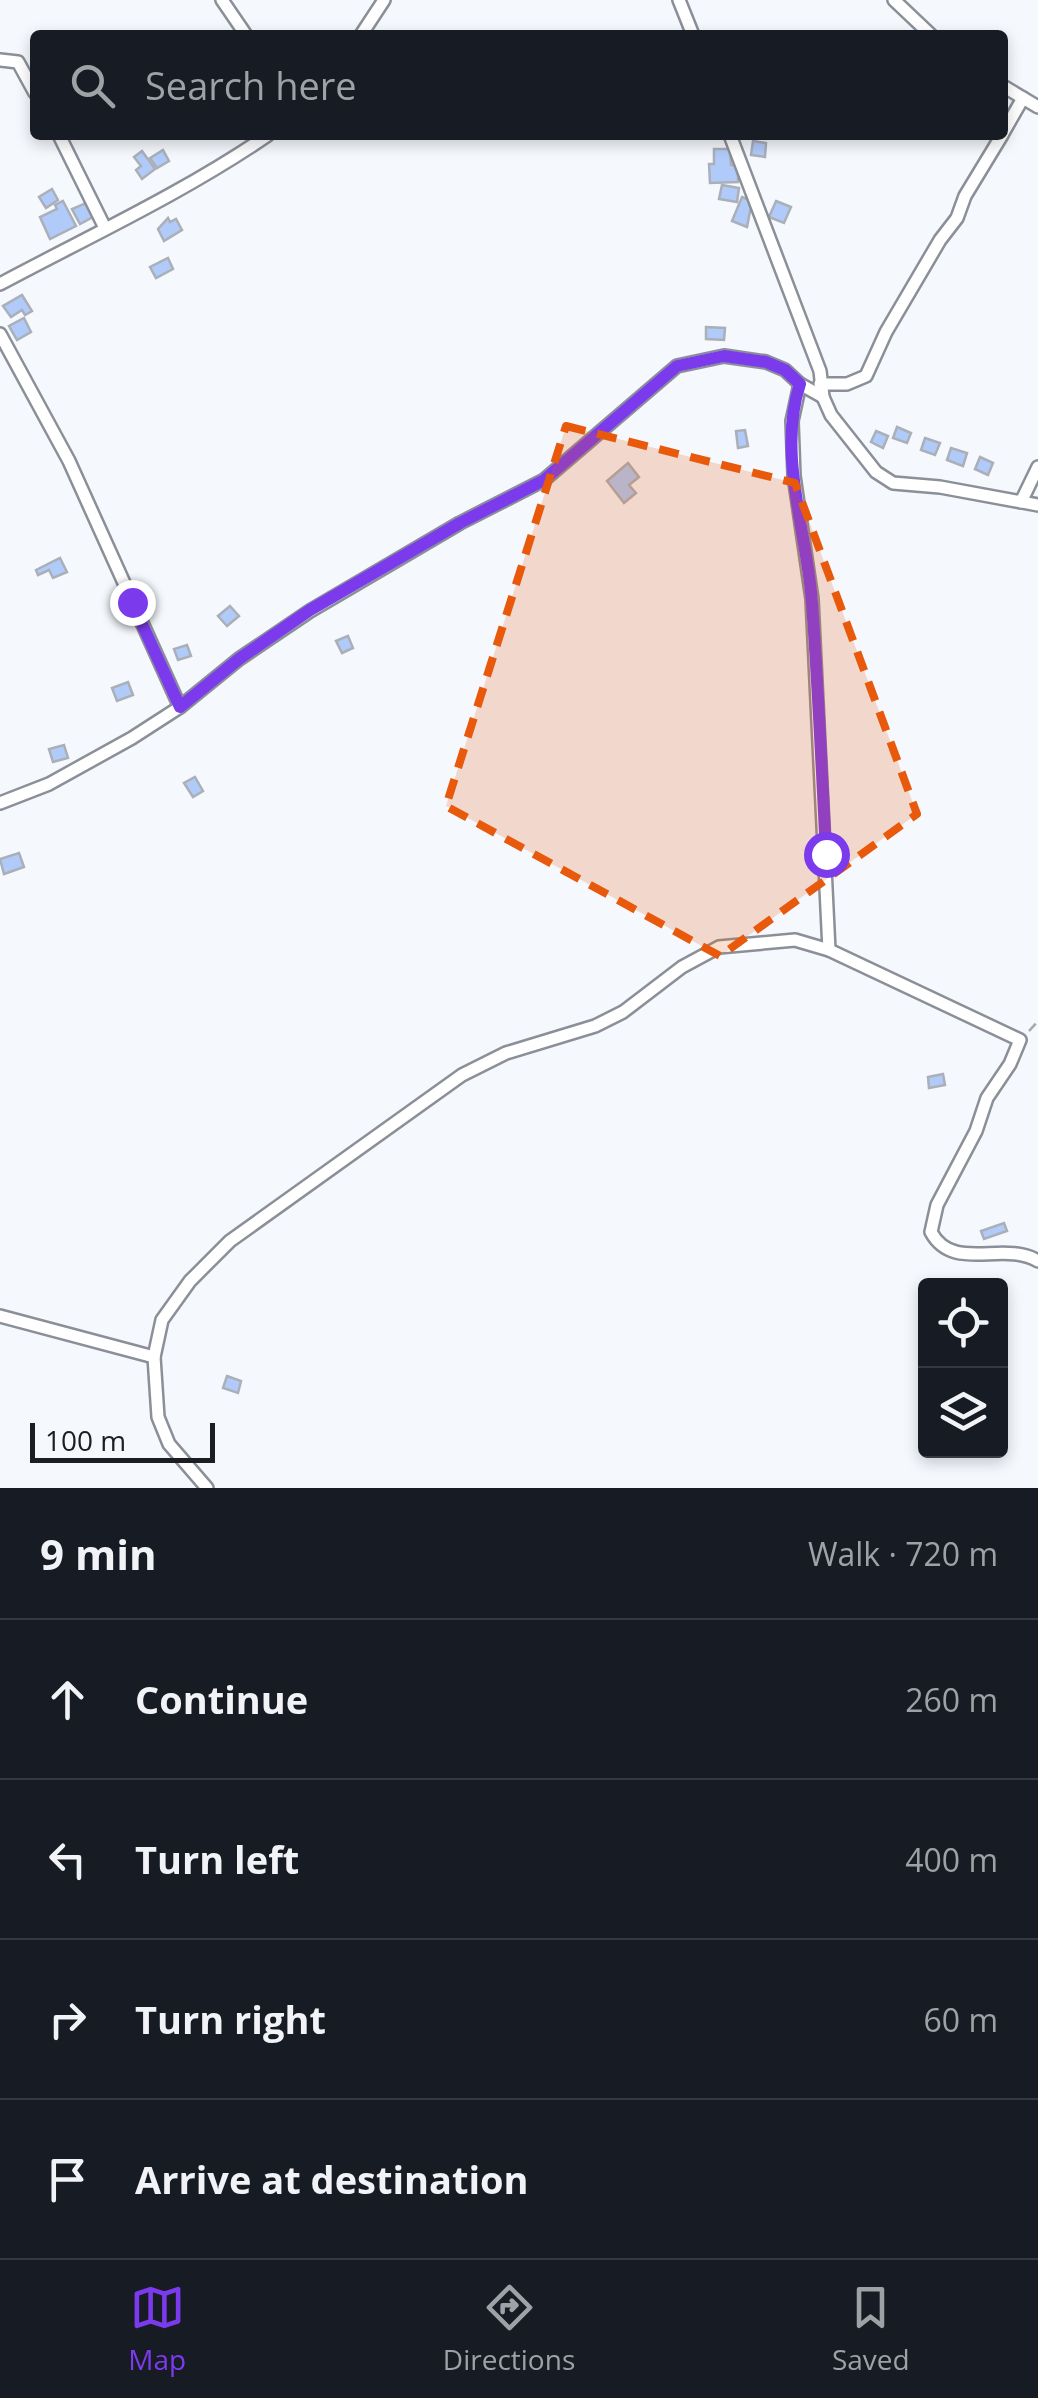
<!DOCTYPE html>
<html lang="en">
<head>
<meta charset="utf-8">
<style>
  body { margin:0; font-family:"Open Sans",sans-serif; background:#242831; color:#f1f3f6 }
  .controls { position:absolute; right:30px; bottom:30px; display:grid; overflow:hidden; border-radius:10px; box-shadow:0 5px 15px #0003 }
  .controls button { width:90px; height:90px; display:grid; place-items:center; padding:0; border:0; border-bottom:2px solid #363941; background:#171b24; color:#f1f3f6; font:50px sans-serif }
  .scale { position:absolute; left:30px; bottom:25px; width:185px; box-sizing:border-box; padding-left:10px; border:5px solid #1c1e21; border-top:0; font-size:28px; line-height:35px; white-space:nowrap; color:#1c1e21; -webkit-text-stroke:8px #f5f8fd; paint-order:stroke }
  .stop { position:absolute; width:30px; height:30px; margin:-22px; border:8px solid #7c3aed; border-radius:50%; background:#fff }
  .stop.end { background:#7c3aed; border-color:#fff; box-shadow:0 2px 10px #0008 }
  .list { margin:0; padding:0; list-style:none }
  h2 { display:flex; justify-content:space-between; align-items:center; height:130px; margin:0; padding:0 40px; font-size:42px }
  h2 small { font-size:32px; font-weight:400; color:#9ea1a6 }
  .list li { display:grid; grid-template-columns:65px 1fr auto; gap:30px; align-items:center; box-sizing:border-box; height:160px; padding:0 40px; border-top:2px solid #363941 }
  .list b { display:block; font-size:38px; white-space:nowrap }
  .list em { font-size:32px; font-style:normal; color:#9ea1a6 }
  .icon { flex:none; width:55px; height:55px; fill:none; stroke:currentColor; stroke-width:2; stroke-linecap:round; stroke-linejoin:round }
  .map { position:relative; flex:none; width:1038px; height:1488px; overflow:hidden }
  .search { position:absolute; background:#171b24; box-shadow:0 5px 15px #0003; left:30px; right:30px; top:30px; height:110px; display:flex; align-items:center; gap:25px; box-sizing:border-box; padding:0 35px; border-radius:10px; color:#9ea1a6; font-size:38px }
  .sheet { height:770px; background:#171b24 }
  nav { display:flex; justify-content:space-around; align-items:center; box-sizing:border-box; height:140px; border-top:2px solid #363941; background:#171b24; font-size:28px; color:#9ea1a6 }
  nav a { display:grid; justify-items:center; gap:5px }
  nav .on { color:#7c3aed }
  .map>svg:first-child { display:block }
  .building { fill:#b0cbf9; stroke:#aaafb8; stroke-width:2.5 }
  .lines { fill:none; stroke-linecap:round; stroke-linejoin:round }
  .minor-casing { stroke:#8b9098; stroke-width:16 }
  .path { stroke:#a4a7ab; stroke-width:2.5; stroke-dasharray:10 5; stroke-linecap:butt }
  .minor { stroke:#fff; stroke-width:11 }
  .route { stroke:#7c3aed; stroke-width:12 }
  .marked { fill:#e8590c; fill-opacity:0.2; stroke:#e8590c; stroke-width:8; stroke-dasharray:20 12; stroke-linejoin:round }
</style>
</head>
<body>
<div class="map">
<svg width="1038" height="1488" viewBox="0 0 1038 1488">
  <rect width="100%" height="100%" fill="#f5f8fd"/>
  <g class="building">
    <path d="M753 141 766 143 765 157 751 155Z"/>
    <path d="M714 149H730L731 165H738V182L710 183 709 164H714Z"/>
    <path d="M163 150 169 161 157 168 150 158Z"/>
    <path d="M142 151 155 169 142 179 136 170 141 166 134 157Z"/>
    <path d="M722 185 739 188 737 202 719 199Z"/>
    <path d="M52 189 58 200 46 208 39 197Z"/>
    <path d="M742 197 752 201 747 227 732 221Z"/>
    <path d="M63 201 76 226 50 239 40 217 57 209 55 205Z"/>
    <path d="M776 201 791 207 784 223 769 217Z"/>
    <path d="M86 203 93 217 80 224 72 209Z"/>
    <path d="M168 218 170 222 176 219 182 230 164 241 158 229Z"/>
    <path d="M168 258 173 269 156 278 150 267Z"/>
    <path d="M22 295 32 311 25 315 22 310 11 317 3 306Z"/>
    <path d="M24 318 31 332 17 340 9 326Z"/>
    <path d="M706 327 725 328 724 340 706 339Z"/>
    <path d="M897 427 911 433 907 443 893 438Z"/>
    <path d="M745 430 748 446 738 448 736 431Z"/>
    <path d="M876 431 888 436 883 448 871 442Z"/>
    <path d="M925 438 940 443 935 455 921 450Z"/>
    <path d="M951 448 967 453 963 466 947 460Z"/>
    <path d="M980 457 993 463 988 475 975 469Z"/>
    <path d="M628 463 639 477 629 485 636 493 624 503 607 481Z"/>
    <path d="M60 558 67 572 53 578 49 570 38 575 36 570Z"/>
    <path d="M230 606 239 616 227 626 218 616Z"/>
    <path d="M348 636 353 648 342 653 336 641Z"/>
    <path d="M187 645 191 656 178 660 174 649Z"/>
    <path d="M128 682 133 695 117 701 112 688Z"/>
    <path d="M64 745 68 758 53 762 49 749Z"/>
    <path d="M195 777 203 791 193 797 184 783Z"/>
    <path d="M19 853 24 867 4 874 0 859Z"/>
    <path d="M943 1074 945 1085 929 1088 928 1077Z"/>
    <path d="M1004 1223 1007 1231 984 1239 981 1231Z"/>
    <path d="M227 1376 241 1381 238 1393 223 1388Z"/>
  </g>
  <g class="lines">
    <defs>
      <g id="minor">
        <path d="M222 0 246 35"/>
        <path d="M679 0 693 35"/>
        <path d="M894 0 931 35"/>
        <path d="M361 35 384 0"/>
        <path d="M0 60 18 62 35 93"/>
        <path d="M1003 86 1038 107"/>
        <path d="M1003 133 1023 98"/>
        <path d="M59 135 105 228"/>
        <path d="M730 135 820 371 823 397 831 415 876 472 893 483 940 487 1038 505"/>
        <path d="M0 284C90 236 183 193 268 135"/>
        <path d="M0 334 69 461 180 707"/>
        <path d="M800 384 792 421 794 476 812 599 829 950"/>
        <path d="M820 384H847L866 376 886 332 940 240 957 218 965 196 1002 135"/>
        <path d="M1021 502 1038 467"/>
        <path d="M0 803 49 784 132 738 180 707 239 659 310 611 460 523 544 480 677 366 724 356 766 362 785 370 800 384 823 397"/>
        <path d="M0 1316 154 1357"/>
        <path d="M207 1488 169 1444 158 1417 154 1357 162 1320 190 1281 230 1241 462 1075 506 1053 595 1026 623 1012 682 967 719 947 795 940 829 950 1020 1040 1010 1064 987 1098 976 1131 937 1205 931 1232C953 1273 1003 1240 1038 1261"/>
      </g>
    </defs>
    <use href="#minor" class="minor-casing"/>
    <path class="path" d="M1029 1031 1038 1021"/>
    <use href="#minor" class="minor"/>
  </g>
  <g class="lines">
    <path class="route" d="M132 602 180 707 239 659 310 610 460 523 544 480 677 366 724 356 766 362 785 370 800 384C777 454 807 531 812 603 818 686 822 770 826 854"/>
  </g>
  <path class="marked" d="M566 426 795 483 917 814 720 956 446 806Z"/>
</svg>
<div class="controls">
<button><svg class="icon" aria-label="locate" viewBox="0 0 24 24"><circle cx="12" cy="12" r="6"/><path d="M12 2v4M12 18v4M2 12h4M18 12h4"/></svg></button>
<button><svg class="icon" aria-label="layers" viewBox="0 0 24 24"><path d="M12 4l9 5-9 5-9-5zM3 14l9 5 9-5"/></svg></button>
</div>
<div class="scale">100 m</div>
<div class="stop" style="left:826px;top:854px"></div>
<div class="stop end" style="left:132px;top:602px"></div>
<div class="search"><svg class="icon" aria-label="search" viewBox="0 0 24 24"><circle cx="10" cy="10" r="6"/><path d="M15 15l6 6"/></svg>Search here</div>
</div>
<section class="sheet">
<h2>9 min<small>Walk · 720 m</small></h2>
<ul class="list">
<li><svg class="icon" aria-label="ahead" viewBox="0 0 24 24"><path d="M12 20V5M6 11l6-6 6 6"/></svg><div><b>Continue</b></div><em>260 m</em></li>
<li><svg class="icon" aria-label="left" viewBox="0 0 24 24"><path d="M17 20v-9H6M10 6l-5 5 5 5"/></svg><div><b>Turn left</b></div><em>400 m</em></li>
<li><svg class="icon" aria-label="right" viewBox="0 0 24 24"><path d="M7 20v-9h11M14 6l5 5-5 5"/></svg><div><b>Turn right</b></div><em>60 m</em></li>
<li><svg class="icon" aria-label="arrive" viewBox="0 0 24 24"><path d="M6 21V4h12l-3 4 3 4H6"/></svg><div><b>Arrive at destination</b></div></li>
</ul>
</section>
<nav>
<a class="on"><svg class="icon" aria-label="map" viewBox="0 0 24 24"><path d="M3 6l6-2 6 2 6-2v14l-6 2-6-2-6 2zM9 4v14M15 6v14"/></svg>Map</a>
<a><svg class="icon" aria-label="directions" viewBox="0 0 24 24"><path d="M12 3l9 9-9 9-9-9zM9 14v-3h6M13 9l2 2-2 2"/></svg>Directions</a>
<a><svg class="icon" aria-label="saved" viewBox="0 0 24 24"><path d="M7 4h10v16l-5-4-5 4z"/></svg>Saved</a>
</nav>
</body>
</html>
